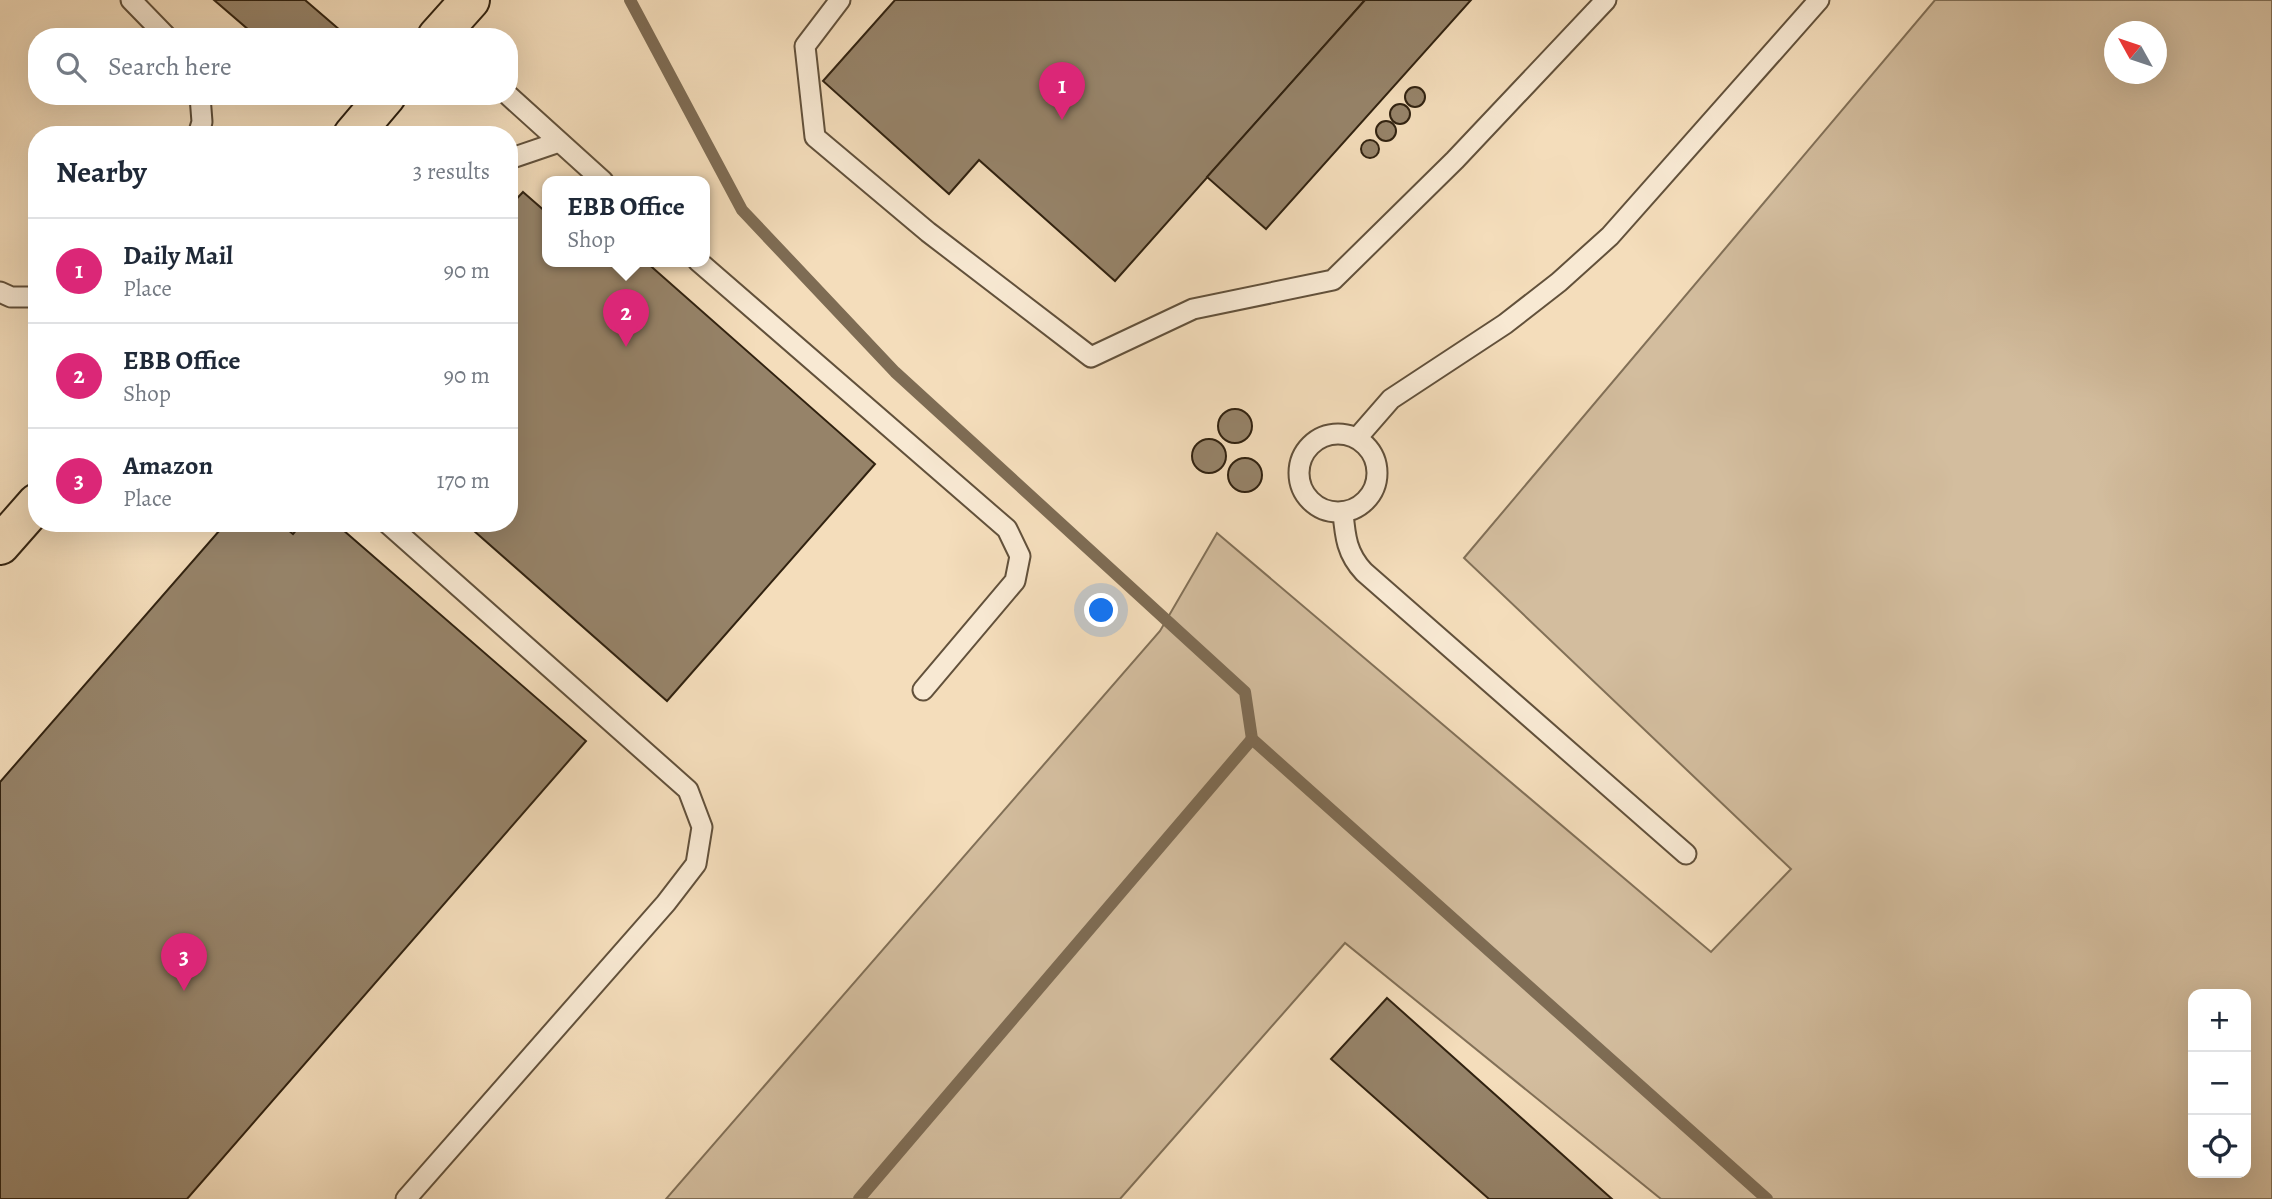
<!DOCTYPE html>
<html lang="en">
<head>
<meta charset="utf-8">
<style>
  body { margin:0; font-family:Alegreya,serif; background:#f2f2f3; color:#1f2937 }
  .controls { position:absolute; right:21px; bottom:21px; display:grid; overflow:hidden; border-radius:14px; box-shadow:0 7px 28px #0002 }
  .controls button { width:63px; height:63px; display:grid; place-items:center; padding:0; border:0; border-bottom:2px solid #e0e1e3; background:#fff; color:#1f2937; font:35px sans-serif }
  .compass { position:absolute; left:2104px; top:21px; width:63px; height:63px; border-radius:50%; background:#fff; box-shadow:0 7px 28px #0002; rotate:310deg }
  .you { position:absolute; left:1102px; top:611px; width:24px; height:24px; margin:-18px; border:5px solid #fff; border-radius:50%; background:#1a73e8; box-shadow:0 0 0 10px #1a73e833 }
  .badge { display:grid; place-items:center; width:46px; height:46px; border-radius:50%; background:#db2777; color:#fff; font-size:23px; font-weight:700 }
  .pin { position:absolute; translate:-50% -58px; filter:drop-shadow(0 2px 4px #0008) }
  .pin::after { content:''; position:absolute; top:37px; width:24px; height:21px; background:inherit; clip-path:polygon(0 0,100% 0,50% 100%) }
  .popup { position:absolute; left:542px; top:176px; width:168px; height:91px; box-sizing:border-box; display:grid; place-content:center; border-radius:14px; background:#fff; filter:drop-shadow(0 2px 5px #0005); font-size:23px; white-space:nowrap; color:#747a83 }
  .popup b { font-size:26px; color:#1f2937 }
  .popup::after { content:''; position:absolute; left:50%; top:100%; margin-left:-14px; border:14px solid transparent; border-top-color:#fff }
  .list { margin:0; padding:0; list-style:none }
  h2 { display:flex; justify-content:space-between; align-items:center; height:91px; margin:0; padding:0 28px; font-size:30px }
  h2 small { font-size:23px; font-weight:400; color:#747a83 }
  .list li { display:grid; grid-template-columns:46px 1fr auto; gap:21px; align-items:center; box-sizing:border-box; height:105px; padding:0 28px; border-top:2px solid #e0e1e3 }
  .list b { display:block; font-size:26px; white-space:nowrap }
  .list p { margin:0; font-size:23px; white-space:nowrap; color:#747a83 }
  .list em { font-size:23px; font-style:normal; color:#747a83 }
  .icon { flex:none; width:38px; height:38px; fill:none; stroke:currentColor; stroke-width:2; stroke-linecap:round; stroke-linejoin:round }
  .map { position:relative; flex:none; width:2272px; height:1199px; overflow:hidden }
  .search { position:absolute; background:#fff; box-shadow:0 7px 28px #0002; left:28px; top:28px; width:490px; height:77px; display:flex; align-items:center; gap:18px; box-sizing:border-box; padding:0 24px; border-radius:28px; color:#747a83; font-size:26px }
  .panel { position:absolute; background:#fff; box-shadow:0 7px 28px #0002; left:28px; top:126px; width:490px; height:406px; border-radius:28px }
  .map>svg:first-child { display:block }
  .green { fill:#d3bd9e; stroke:#827057; stroke-width:2; fill-rule:evenodd }
  .lines { fill:none; stroke-linecap:round; stroke-linejoin:round }
  .stream { stroke:#7e6c54; stroke-width:12 }
  .building { fill:#968369; stroke:#312210; stroke-width:2 }
  .lane-casing { stroke:#62513b; stroke-width:23 }
  .primary-casing { stroke:#312210; stroke-width:42 }
  .lane { stroke:#f8e9d3; stroke-width:19 }
  .primary { stroke:#f4ddbb; stroke-width:38 }
</style>
</head>
<body>
<div class="map">
<svg width="2272" height="1199" viewBox="0 0 2272 1199">
  <rect width="100%" height="100%" fill="#f4ddbb"/>
  <filter id="stains"><feTurbulence type="fractalNoise" baseFrequency=".00286" numOctaves="4"/><feColorMatrix values="0 0 0 0 .2 0 0 0 0 .09 0 0 0 0 .02 0 0 0 .5 -.17"/></filter>
  <radialGradient id="worn" r=".72"><stop offset=".6" stop-color="#630" stop-opacity="0"/><stop offset="1" stop-color="#630" stop-opacity=".3"/></radialGradient>
  <path class="green" d="M1935 0H2272V1199H1661L1345 943 1120 1199H666L1160 631 1217 533 1711 952 1791 869 1464 558ZM2114 32H2156V74H2114ZM2193 994H2246V1173H2193Z"/>
  <g class="lines">
    <g class="stream">
      <path d="M630 0 742 210 895 372 1245 692 1252 739 1767 1199"/>
      <path d="M859 1199 1252 739"/>
    </g>
  </g>
  <g class="building">
    <path d="M214 0H305L348 37H257Z"/>
    <path d="M895 0H1365L1115 281 979 160 949 194 823 81Z"/>
    <path d="M1365 0H1471L1266 229 1207 177Z"/>
    <circle cx="1415" cy="97" r="10"/>
    <circle cx="1400" cy="114" r="10"/>
    <circle cx="1386" cy="131" r="10"/>
    <circle cx="1370" cy="149" r="9"/>
    <path d="M523 192 547 213V261H645L875 464 667 701 465 523H509V207Z"/>
    <circle cx="1235" cy="426" r="17"/>
    <circle cx="1209" cy="456" r="17"/>
    <circle cx="1245" cy="475" r="17"/>
    <path d="M226 523H280L293 534 302 523H335L586 741 187 1199H0V782Z"/>
    <path d="M1387 998 1612 1199H1489L1331 1059Z"/>
  </g>
  <g class="lines">
    <defs>
      <g id="lane">
        <path d="M131 0 167 37"/>
        <path d="M840 0 805 46 815 137 928 232 1091 357 1193 309 1333 280 1455 160 1606 0"/>
        <path d="M509 96 603 181"/>
        <path d="M198 135 202 122 200 96"/>
        <path d="M509 159 559 142"/>
        <path d="M698 261 1007 529 1020 556 1015 581 923 690"/>
        <path d="M0 292 11 297H37"/>
        <circle cx="1338" cy="473" r="39"/>
        <path d="M1357 438 1391 399 1505 324 1559 282 1610 236 1819 0"/>
        <path d="M1343 512C1345 537 1347 554 1364 572L1686 854"/>
        <path d="M387 523 688 790 702 827 696 864 666 903 406 1199"/>
      </g>
      <g id="primary">
        <path d="M437 37 470 0"/>
        <path d="M353 135 386 96"/>
        <path d="M0 545 37 503"/>
      </g>
    </defs>
    <use href="#lane" class="lane-casing"/>
    <use href="#primary" class="primary-casing"/>
    <use href="#lane" class="lane"/>
    <use href="#primary" class="primary"/>
  </g>
  <rect width="100%" height="100%" filter="url(#stains)"/>
  <rect width="100%" height="100%" fill="url(#worn)"/>
</svg>
<div class="controls">
<button>+</button>
<button>−</button>
<button><svg class="icon" aria-label="locate" viewBox="0 0 24 24"><circle cx="12" cy="12" r="6"/><path d="M12 2v4M12 18v4M2 12h4M18 12h4"/></svg></button>
</div>
<svg class="compass" viewBox="-18 -18 36 36"><path d="M0-13l5 13h-10z" fill="#e53935"/><path d="M0 13l5-13h-10z" fill="#747a83"/></svg>
<div class="you"></div>
<div class="pin badge" style="left:1062px;top:120px">1</div>
<div class="pin badge" style="left:626px;top:347px">2</div>
<div class="popup"><b>EBB Office</b>Shop</div>
<div class="pin badge" style="left:184px;top:991px">3</div>
<div class="search"><svg class="icon" aria-label="search" viewBox="0 0 24 24"><circle cx="10" cy="10" r="6"/><path d="M15 15l6 6"/></svg>Search here</div>
<section class="panel">
<h2>Nearby<small>3 results</small></h2>
<ul class="list">
<li><span class="badge">1</span><div><b>Daily Mail</b><p>Place</p></div><em>90 m</em></li>
<li><span class="badge">2</span><div><b>EBB Office</b><p>Shop</p></div><em>90 m</em></li>
<li><span class="badge">3</span><div><b>Amazon</b><p>Place</p></div><em>170 m</em></li>
</ul>
</section>
</div>
</body>
</html>
